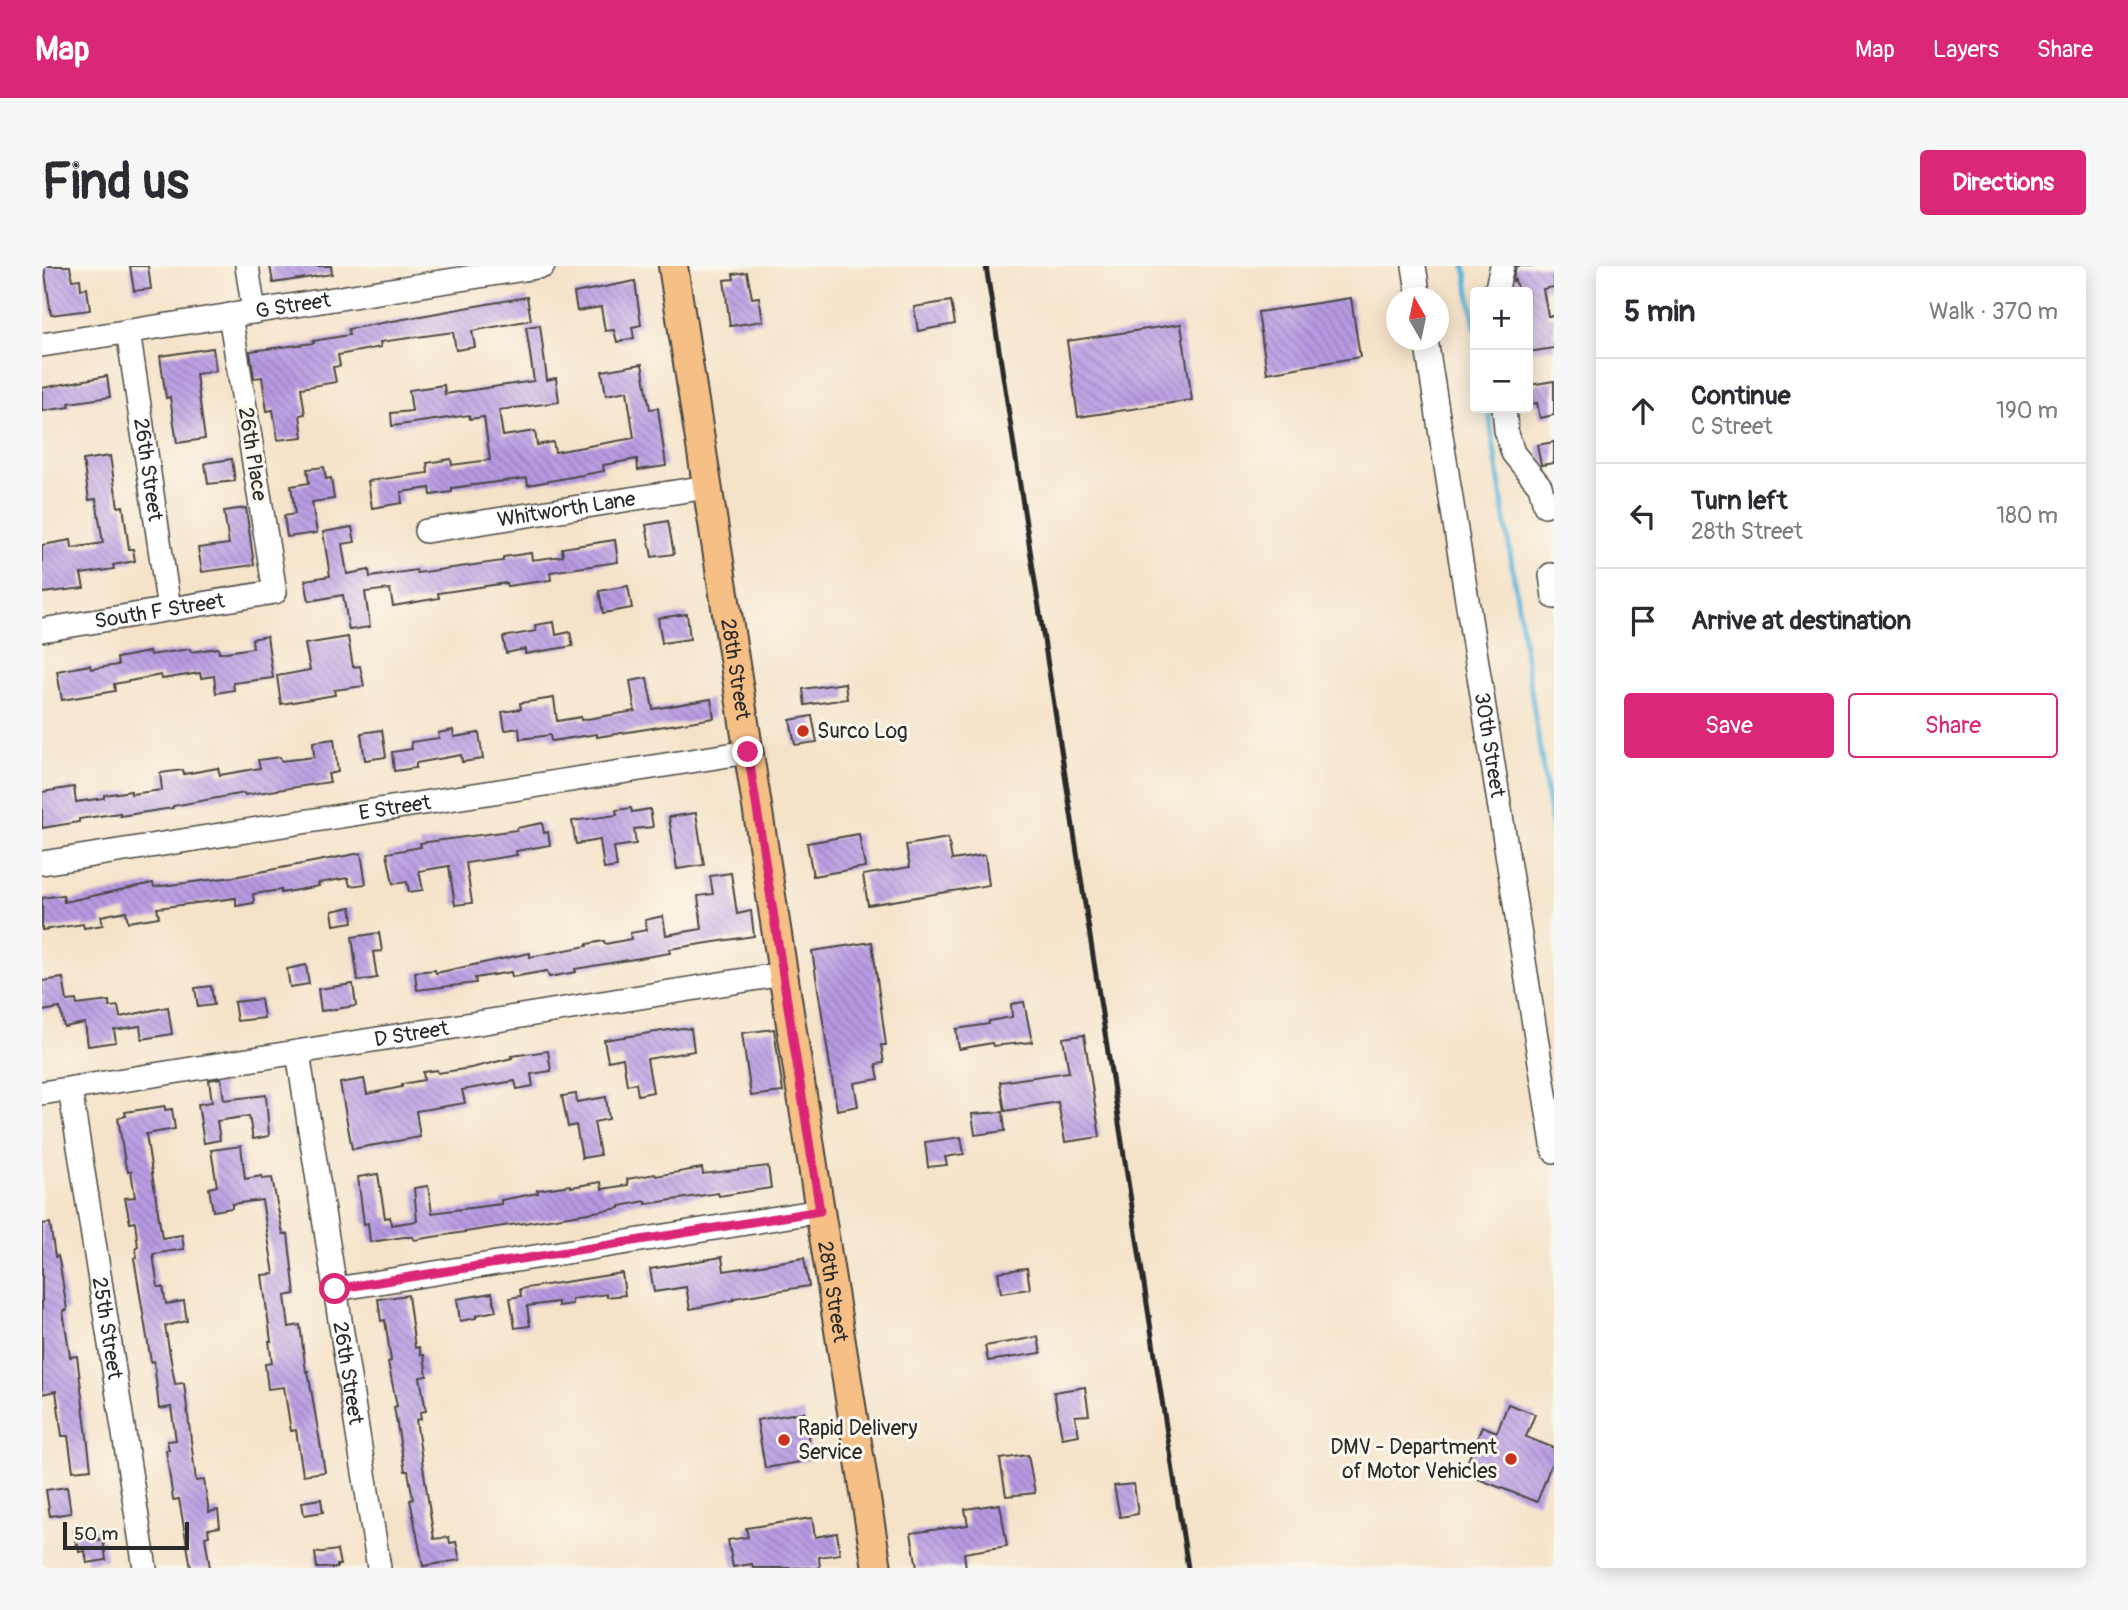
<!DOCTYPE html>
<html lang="en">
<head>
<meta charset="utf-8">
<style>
  body { margin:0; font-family:Pangolin,sans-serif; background:#f7f7f7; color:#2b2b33 }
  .controls { position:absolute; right:21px; top:21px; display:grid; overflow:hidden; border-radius:7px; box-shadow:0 4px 18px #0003 }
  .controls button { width:63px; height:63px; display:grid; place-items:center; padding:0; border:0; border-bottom:2px solid #e1e1e2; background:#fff; color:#2b2b33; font:35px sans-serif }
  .compass { position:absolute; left:1344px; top:21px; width:63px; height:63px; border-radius:50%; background:#fff; box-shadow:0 4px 18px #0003; rotate:351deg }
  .scale { position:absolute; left:21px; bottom:18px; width:126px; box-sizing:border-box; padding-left:7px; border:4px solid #2b2b2b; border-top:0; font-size:19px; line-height:24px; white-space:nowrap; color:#2b2b2b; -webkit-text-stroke:5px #fbf7ec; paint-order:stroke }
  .stop { position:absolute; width:21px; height:21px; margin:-16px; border:5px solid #db2777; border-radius:50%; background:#fff }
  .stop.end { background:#db2777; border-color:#fff; box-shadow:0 2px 7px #0008 }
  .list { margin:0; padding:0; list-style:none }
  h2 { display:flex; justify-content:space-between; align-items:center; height:91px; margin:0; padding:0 28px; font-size:30px }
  h2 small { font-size:23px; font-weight:400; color:#7c7c81 }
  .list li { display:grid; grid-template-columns:46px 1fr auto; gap:21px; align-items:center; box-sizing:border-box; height:105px; padding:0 28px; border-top:2px solid #e1e1e2 }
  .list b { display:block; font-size:26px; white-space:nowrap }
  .list p { margin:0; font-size:23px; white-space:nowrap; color:#7c7c81 }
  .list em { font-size:23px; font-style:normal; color:#7c7c81 }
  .actions { display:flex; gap:14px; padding:21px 28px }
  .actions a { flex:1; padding:16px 0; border:2px solid #db2777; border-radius:7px; text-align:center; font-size:24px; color:#db2777 }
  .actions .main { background:#db2777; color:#fff }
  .icon { flex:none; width:38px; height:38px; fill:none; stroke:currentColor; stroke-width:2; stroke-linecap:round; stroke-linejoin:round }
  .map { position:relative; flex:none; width:1512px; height:1302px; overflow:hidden; border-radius:7px }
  header { display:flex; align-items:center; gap:42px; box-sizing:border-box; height:98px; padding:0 35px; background:#db2777; color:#fff }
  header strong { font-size:33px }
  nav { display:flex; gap:38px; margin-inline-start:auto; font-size:24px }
  .intro { display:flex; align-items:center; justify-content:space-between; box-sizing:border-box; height:168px; padding:0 42px }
  h1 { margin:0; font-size:49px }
  .button { padding:18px 32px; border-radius:7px; background:#db2777; color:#fff; font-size:24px; font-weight:700 }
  main { display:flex; gap:42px; padding:0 42px }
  aside { flex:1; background:#fff; border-radius:7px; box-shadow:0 4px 18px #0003 }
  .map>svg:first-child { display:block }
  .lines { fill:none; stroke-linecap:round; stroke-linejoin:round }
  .stream { stroke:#5fb5db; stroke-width:5 }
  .building { fill:url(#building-back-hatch) }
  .minor-casing { stroke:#494743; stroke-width:26 }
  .major-casing { stroke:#494743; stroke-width:32 }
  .minor { stroke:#fff; stroke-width:23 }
  .major { stroke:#f5bf86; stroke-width:28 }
  .rail { stroke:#2b2b2b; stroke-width:5 }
  .route { stroke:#db2777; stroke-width:9 }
  .poi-dot { fill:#c8321e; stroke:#fbf7ec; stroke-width:2.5 }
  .labels { text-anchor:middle; stroke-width:6; stroke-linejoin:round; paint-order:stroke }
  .street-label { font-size:21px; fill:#2b2b2b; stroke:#fbf7ec }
  .poi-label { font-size:21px; fill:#2b2b2b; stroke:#fbf7ec; text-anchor:start }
</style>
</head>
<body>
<header>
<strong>Map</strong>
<nav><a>Map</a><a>Layers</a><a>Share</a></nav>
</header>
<div class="intro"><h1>Find us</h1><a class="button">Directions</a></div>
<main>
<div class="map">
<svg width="1512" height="1302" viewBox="0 0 1512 1302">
  <defs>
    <pattern id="building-back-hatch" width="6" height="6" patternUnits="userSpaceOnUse" patternTransform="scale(1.75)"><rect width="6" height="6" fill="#b79ae3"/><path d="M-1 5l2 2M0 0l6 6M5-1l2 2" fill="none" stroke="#957eb8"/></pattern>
  </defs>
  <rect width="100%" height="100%" fill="#fbf7ec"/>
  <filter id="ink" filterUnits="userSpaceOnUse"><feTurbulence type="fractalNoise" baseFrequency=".0143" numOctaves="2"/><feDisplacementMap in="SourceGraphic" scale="14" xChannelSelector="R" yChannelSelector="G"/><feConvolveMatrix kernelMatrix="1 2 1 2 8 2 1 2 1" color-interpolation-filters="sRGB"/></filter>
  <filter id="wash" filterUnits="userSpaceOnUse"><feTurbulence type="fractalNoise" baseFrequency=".00686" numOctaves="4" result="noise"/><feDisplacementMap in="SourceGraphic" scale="28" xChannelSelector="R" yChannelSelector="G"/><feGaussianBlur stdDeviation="1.57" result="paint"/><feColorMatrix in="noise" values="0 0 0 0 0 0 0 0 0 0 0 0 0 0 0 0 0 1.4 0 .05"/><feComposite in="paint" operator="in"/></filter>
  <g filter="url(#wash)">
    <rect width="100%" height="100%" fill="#f5e3c9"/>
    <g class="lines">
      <g class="stream">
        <path d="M1423 0 1433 62"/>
        <path d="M1446 142 1512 575"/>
      </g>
    </g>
    <g id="blocks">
      <g class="building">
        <path d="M2 0H28L30 14 38 13 39 23 45 22 48 44 9 49Z"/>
        <path d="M88 0H106L109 23 92 25Z"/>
        <path d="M228 0H289L290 8 231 17Z"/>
        <path d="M1474 0H1512V21L1501 23 1506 50H1512V82L1486 86V26H1476L1473 14 1471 15Z"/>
        <path d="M705 6 710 32 717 31 721 55 688 60 682 14 692 13 691 8Z"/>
        <path d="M593 15 599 59 590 61 592 72 575 76 572 64 563 65 559 41 535 45 532 27Z"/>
        <path d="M485 31 489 54 430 65 433 81 414 84 411 66 338 76 339 81 296 89 298 100 291 101 294 116 259 122 263 148 258 149 261 171 236 174 231 144 225 145 220 111 212 112 208 85 272 77 271 75 307 69 306 63Z"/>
        <path d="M1309 32 1318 91 1225 107 1216 46Z"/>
        <path d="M909 35 913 58 876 65 872 41Z"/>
        <path d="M1139 58 1150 134 1036 151 1025 75Z"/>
        <path d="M498 59 505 114 514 112 517 136 457 144 461 170 493 165 495 179 511 176 513 186 592 172 585 125 564 129 560 105 600 98 608 143 616 142 624 200 596 204 595 193 561 199 562 205 486 219 485 212 410 222V226L389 229 388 222 359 226 360 237 330 242 326 215 386 207 385 197 409 193 410 199 448 194 442 151 428 153 427 149 350 160 349 147 370 145 367 124 402 119 403 128 492 115 484 61Z"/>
        <path d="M171 82 174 105 154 108 163 173 135 177 128 131 124 132 118 90Z"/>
        <path d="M65 110 68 131 27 137 28 141 0 145V122Z"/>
        <path d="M1512 115V149L1498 152 1495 137 1490 138 1487 119Z"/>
        <path d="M1512 176V197L1499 199 1495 179Z"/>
        <path d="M68 190 76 241 81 240 87 283H91L93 295 71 299 72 303 39 308 42 322 0 327V279L29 274 30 282 61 277 54 233 47 234 41 194Z"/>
        <path d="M190 193 193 215 166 218 163 197Z"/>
        <path d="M282 201 284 213 289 212 292 233 270 236 275 267 245 271 242 250 253 248 249 220 267 217 265 203Z"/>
        <path d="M204 242 212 299 160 306 156 282 187 278 182 245Z"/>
        <path d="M626 255 632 288 610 291 604 259Z"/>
        <path d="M310 261 313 276 300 278 305 308 327 304 328 311 374 304 375 307 461 295V291L489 287 490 294 521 290 520 282 573 274 576 296 508 306 509 314 465 320V317L396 327 397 332 351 340 348 323 323 326 328 361 307 364 301 329 267 335 263 314 288 310 281 266Z"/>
        <path d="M586 320 590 342 561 347 557 325Z"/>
        <path d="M645 348 648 373 620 377 616 352Z"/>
        <path d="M512 356 514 369 528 366 531 380 483 388V383L464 387 461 371 494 365 493 359Z"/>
        <path d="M225 370 231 412 191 417 192 424 174 427 172 410 159 412 158 407 120 413 119 409 72 418 73 425 20 434 15 405 48 399 49 403 76 399 75 392 107 386 108 389 148 383 149 386 176 382 177 387 211 382 210 373Z"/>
        <path d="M306 371 311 401 318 400 322 420 292 424 293 429 239 438 235 410 268 404 263 378Z"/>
        <path d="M605 412 611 443 669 433 672 452 555 471V468L509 475 508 469 478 473 477 462 463 464 460 446 479 443 478 437 512 432 515 455 539 451V454L593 445 588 415Z"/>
        <path d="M803 417 805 433 763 439 761 423Z"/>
        <path d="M770 450 775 476 753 479 748 454Z"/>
        <path d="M340 464 344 491 323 494 319 467Z"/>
        <path d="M411 464 412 471 437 467 441 493 420 496 419 489 374 497V502L352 505 350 486 370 483 369 476 397 472 396 467Z"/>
        <path d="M292 473 296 506 286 508 288 516 203 529 202 527 131 540V542L78 550V547L37 553V556L0 562V526L32 521 34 536 62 532V529L89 525V528L120 524 118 507 141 504 142 508 176 502 178 509 218 502 216 494 238 491 239 495 272 491 271 476Z"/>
        <path d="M589 542 590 546 608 543 611 561 592 563 594 578 572 581 575 601 562 603 558 574 534 578 530 555 575 549 574 544Z"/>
        <path d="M654 547 662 599 635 603 627 551Z"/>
        <path d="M500 557 502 567 506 566 508 579 474 585 475 589 424 597 430 637 413 639 407 600 377 605 381 624 367 626 365 616 351 618 345 587 379 581 378 577 475 564V562Z"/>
        <path d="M817 568 823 601 771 610 765 577Z"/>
        <path d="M906 572 910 594 943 589 947 619 826 639 821 609 868 601 864 579Z"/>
        <path d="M319 587 324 618 308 620 306 612 276 617 277 620 239 627V624L211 628 212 637 194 640V632L115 642 117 651 86 656 84 645 59 650 61 659 42 662 41 658 0 664V632L21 629 22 636 111 617 112 621 191 611Z"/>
        <path d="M689 607 695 648 709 645 712 670 627 683 628 687 533 703 534 706 507 711 505 705 470 711 469 706 433 712 434 717 375 724 373 706 393 704 394 707 488 687V691L545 680V678L562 675 563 678 589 673 588 667 605 664 603 654 621 650 624 669 660 663 656 630 671 628 668 610Z"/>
        <path d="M309 641 311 656 292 659 290 645Z"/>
        <path d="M337 667 340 685 331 686 335 712 316 715 310 671Z"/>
        <path d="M830 676 844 779H839L842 797 834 798 837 813 812 817 816 840 795 844 770 685Z"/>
        <path d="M264 699 267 718 248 721 245 703Z"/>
        <path d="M21 712 25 735 34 734 35 739 67 735 68 741 76 740 78 751 126 741 130 768 100 773 98 760 72 764 74 776 46 780 43 757 22 761 18 742 0 745V715Z"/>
        <path d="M311 718 314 740 279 745 276 723Z"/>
        <path d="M169 720 172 739 156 741 153 722Z"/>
        <path d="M219 733 222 752 195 755 192 736Z"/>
        <path d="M982 736 990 776 951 780 950 777 917 783 914 763 947 758V755L970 751 969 738Z"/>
        <path d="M640 762 649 763 652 785 605 793 611 826 596 829 594 817 585 819 581 792 566 795 562 774Z"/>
        <path d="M732 763 741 826 709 830 700 767Z"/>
        <path d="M1042 769 1058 871 1023 876 1016 836 963 845 958 816 1027 806 1021 772Z"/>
        <path d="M506 785 509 805 489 808 491 820 475 823 473 815 420 824 423 837 374 845 378 871 310 883 298 817 322 813 325 828 360 821V818L382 814 381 806 395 804 396 807 429 802 470 792 469 790Z"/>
        <path d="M179 812 182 834 224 829 227 870 211 873 207 850 175 855 178 874 162 877 156 838 170 836 167 814Z"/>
        <path d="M534 828 535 836 564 831 567 853 552 856 558 889 540 892 534 859 526 861 520 830Z"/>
        <path d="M123 840V844L130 843 133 863 104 868 120 972 140 969 142 983 111 988 116 1021H121L124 1038 142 1035 145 1055 123 1060 133 1118 142 1117 154 1215 162 1214 167 1246 176 1244 178 1261 166 1263 167 1270 163 1271 168 1302H149L137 1233 131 1234 124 1184H127L125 1175 134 1174 129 1141 117 1143 112 1095 109 1096 92 992H95L94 982 96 981 93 956 88 957 83 932 93 931 89 905H86L83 897 76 852 84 850 83 846Z"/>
        <path d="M961 846 963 865 933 869 930 848Z"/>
        <path d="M919 871 922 888 903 891 905 899 886 901 883 876Z"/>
        <path d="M199 880 203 913 220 910V913L230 912 241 968H246L253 1028 243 1030 247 1061 258 1059 264 1106 266 1105 283 1206 261 1209 254 1164 249 1165 242 1121 226 1123 223 1098 230 1097 227 1075H229L220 1009 232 1008 220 934 190 938V942L171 945 167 922 175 920 169 884Z"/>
        <path d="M726 900 729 922 677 930 676 927 604 938V935L578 940V942L372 974 371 971H362L328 976 326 957 322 958 316 911 336 908 343 952 348 951 349 959 375 955 372 922 386 920 390 947 459 938V934L496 927 495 924 529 919V921L559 916 560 923 586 919 585 913 613 908 614 910 660 902 661 908Z"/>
        <path d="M8 957 13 991 16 990 18 999 25 1044 21 1045 28 1091 35 1090 49 1203 31 1205 26 1170H20L14 1125 0 1128V958Z"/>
        <path d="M680 991 682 1005 762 992 767 1020 692 1032V1034L648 1043 644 1021 612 1026 608 1003Z"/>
        <path d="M985 1002 988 1023 959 1027 956 1006Z"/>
        <path d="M580 1007 583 1029 565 1031 564 1028 530 1033V1038L516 1040V1036L485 1040 488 1060 473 1062 468 1032 479 1030 478 1023Z"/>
        <path d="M450 1027 454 1045 434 1049V1052L418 1055 415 1033Z"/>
        <path d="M366 1029 373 1082 377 1081 379 1089H382L385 1110 378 1111 384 1145 378 1146 379 1153 374 1154 392 1273 407 1271 408 1277 414 1276 418 1294 381 1300 368 1234 371 1233 366 1205H363L352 1141 355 1140 346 1096 349 1095 343 1054 339 1055 336 1033Z"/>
        <path d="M996 1071 999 1087 946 1095 943 1080Z"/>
        <path d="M1043 1121 1047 1149 1033 1150 1037 1169 1020 1172 1012 1126Z"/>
        <path d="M1466 1138 1493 1148 1484 1171 1512 1182V1200L1509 1199 1495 1236 1421 1207 1440 1160 1455 1166Z"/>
        <path d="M762 1146 770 1194 723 1202 715 1154Z"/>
        <path d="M986 1189 993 1227 964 1230 958 1193Z"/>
        <path d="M1092 1218 1096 1248 1078 1251 1072 1220Z"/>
        <path d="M25 1221 29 1247 8 1250 4 1224Z"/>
        <path d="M279 1233 281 1246 262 1249 260 1236Z"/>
        <path d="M958 1238 965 1280 922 1287 924 1302H875L869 1267 926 1259 923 1243Z"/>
        <path d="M770 1252 773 1271 795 1267 798 1288 777 1291 778 1302H711L710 1298 691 1301 686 1274 706 1271 704 1262Z"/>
        <path d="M54 1262 56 1274 61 1273 64 1294 45 1297 43 1285 37 1286 36 1278H34L32 1265Z"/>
        <path d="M295 1284 298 1299H295V1302H275L273 1287Z"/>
      </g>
    </g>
  </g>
  <g filter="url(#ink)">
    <use href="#blocks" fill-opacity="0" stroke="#494743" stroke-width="2"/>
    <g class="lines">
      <defs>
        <g id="minor">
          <path d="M205 0 212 46"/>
          <path d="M1372 0 1377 32"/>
          <path d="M1454 26 1460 0"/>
          <path id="s1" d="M86 65 127 343"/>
          <path id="s2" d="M1384 74 1512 885"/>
          <path id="s3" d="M0 79 501 0"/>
          <path d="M1462 142 1464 164 1471 187 1498 220 1503 239"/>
          <path id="s4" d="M384 265 665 221"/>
          <path d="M1509 309 1512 331"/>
          <path id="s5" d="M0 364 233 326 188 49"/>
          <path id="s6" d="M0 597 706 486"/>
          <path id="s7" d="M256 787 337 1302"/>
          <path id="s8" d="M28 823 103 1302"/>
          <path id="s9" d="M0 827 741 708"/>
          <path d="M294 1023 778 945"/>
        </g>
        <g id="major">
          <path id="s10" d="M631 0 778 945 835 1302"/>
        </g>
      </defs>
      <use href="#minor" class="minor-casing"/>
      <use href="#major" class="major-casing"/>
      <use href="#minor" class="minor"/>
      <use href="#major" class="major"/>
      <path class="rail" d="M944 0 1146 1302"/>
    </g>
  </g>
  <g class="lines" filter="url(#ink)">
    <path class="route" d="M293 1023 778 945 706 486"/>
  </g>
  <g class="poi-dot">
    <circle cx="761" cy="465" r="7"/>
    <circle cx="742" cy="1174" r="7"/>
    <circle cx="1469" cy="1193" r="7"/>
  </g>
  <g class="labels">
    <g class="street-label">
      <text dy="7" stroke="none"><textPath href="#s3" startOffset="254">G Street</textPath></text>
      <text transform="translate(211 188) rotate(81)" y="7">26th Place</text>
      <text dy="7" stroke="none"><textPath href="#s1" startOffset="140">26th Street</textPath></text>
      <text dy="7" stroke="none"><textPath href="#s4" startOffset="142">Whitworth Lane</textPath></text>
      <text dy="7" stroke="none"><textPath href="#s5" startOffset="119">South F Street</textPath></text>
      <text dy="7" stroke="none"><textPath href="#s10" startOffset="408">28th Street</textPath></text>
      <text dy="7" stroke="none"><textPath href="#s2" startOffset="410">30th Street</textPath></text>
      <text dy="7" stroke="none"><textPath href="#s6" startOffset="357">E Street</textPath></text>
      <text dy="7" stroke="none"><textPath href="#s9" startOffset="374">D Street</textPath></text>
      <text dy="7" stroke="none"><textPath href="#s10" startOffset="1038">28th Street</textPath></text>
      <text dy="7" stroke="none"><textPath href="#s8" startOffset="242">25th Street</textPath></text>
      <text dy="7" stroke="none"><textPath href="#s7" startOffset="324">26th Street</textPath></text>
    </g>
    <g class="poi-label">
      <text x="775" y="472">Surco Log</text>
      <text x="756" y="1169">Rapid Delivery<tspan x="756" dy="24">Service</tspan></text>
      <text x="1455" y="1188" text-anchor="end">DMV - Department<tspan x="1455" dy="24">of Motor Vehicles</tspan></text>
    </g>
  </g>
</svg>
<div class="controls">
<button>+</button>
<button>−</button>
</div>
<svg class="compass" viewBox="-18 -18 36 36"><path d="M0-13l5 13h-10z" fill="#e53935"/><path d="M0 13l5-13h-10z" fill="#7c7c81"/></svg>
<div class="scale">50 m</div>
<div class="stop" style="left:293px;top:1023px"></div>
<div class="stop end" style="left:706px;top:486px"></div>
</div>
<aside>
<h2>5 min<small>Walk · 370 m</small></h2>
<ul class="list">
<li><svg class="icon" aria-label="ahead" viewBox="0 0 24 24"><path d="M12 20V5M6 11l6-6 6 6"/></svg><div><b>Continue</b><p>C Street</p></div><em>190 m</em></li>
<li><svg class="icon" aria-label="left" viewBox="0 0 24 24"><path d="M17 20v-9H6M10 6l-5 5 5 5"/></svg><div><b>Turn left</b><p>28th Street</p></div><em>180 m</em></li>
<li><svg class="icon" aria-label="arrive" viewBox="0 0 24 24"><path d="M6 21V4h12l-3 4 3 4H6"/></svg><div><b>Arrive at destination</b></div></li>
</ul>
<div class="actions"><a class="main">Save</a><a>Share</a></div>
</aside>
</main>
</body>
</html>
